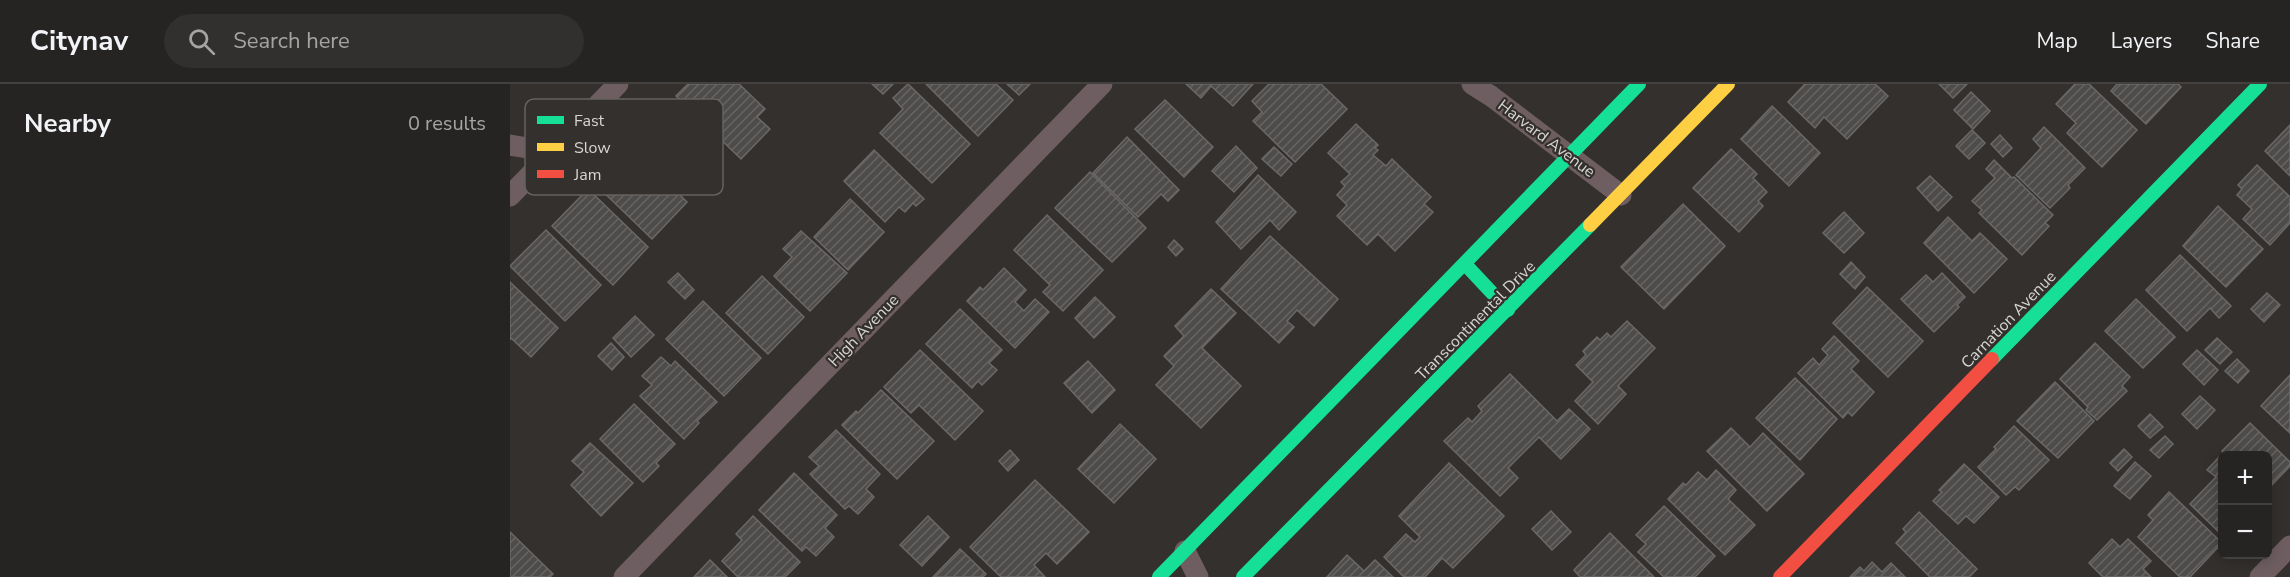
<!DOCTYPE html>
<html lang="en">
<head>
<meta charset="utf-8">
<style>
  body { margin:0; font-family:"Nunito Sans",sans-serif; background:#32302f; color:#f1f3f6 }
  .controls { position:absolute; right:18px; bottom:18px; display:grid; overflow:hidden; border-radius:9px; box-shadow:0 3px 15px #0003 }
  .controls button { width:54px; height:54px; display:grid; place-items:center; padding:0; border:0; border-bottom:2px solid #424140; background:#262422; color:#f1f3f6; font:30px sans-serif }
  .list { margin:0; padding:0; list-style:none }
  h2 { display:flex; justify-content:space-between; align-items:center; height:78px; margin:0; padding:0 24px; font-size:26px }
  h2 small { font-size:20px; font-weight:400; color:#a4a4a5 }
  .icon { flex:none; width:33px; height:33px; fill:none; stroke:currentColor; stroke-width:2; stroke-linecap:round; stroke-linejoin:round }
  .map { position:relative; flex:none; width:1780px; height:493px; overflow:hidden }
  header { display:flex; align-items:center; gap:36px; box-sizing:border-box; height:84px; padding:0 30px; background:#262422; border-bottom:2px solid #424140 }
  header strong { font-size:28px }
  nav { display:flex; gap:33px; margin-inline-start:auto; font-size:21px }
  .search { width:420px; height:54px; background:#32302f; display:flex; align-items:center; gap:15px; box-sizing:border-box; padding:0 21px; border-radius:33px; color:#a4a4a5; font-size:22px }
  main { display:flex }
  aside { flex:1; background:#262422 }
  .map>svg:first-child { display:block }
  .building { fill:url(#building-hatch); stroke:#6b6867; stroke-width:1.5 }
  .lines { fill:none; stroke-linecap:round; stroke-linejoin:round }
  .street { stroke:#6e5e61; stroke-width:21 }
  .fast { stroke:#16e098; stroke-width:14 }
  .slow { stroke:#ffcf43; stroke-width:14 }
  .jam { stroke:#f24e42; stroke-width:14 }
  .labels { text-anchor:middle; stroke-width:4.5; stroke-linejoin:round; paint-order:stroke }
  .street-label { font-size:16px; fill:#d7d5d3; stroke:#34302d }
  .key { fill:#34302d; stroke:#65625f; stroke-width:1.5 }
  .key-label { font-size:16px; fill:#d7d5d3 }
</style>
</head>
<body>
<header>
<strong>Citynav</strong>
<div class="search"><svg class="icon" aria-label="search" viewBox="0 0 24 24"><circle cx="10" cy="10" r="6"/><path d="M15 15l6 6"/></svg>Search here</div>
<nav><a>Map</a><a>Layers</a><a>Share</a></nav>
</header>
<main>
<aside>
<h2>Nearby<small>0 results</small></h2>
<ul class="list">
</ul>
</aside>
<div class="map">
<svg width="1780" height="493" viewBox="0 0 1780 493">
  <defs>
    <pattern id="building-hatch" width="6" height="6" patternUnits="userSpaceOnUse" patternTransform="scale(1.5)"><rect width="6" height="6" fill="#4e4c4b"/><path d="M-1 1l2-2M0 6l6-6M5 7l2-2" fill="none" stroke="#676564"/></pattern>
  </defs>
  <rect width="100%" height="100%" fill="#33302e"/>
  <g class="building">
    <path d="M178 0H229L255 25 247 33 260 45 231 75 166 12Z"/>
    <path d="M362 0H383L373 10Z"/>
    <path d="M398 0 460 60 422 99 370 49 393 25 383 14Z"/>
    <path d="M416 0H486L503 16 468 52Z"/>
    <path d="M497 0H520L509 11Z"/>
    <path d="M676 0H743L723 22 701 2 691 14Z"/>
    <path d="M759 0H811L837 25 785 78 743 37 752 28 742 17Z"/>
    <path d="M1295 0H1365L1378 12 1337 55 1314 33 1305 44 1278 18Z"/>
    <path d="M1429 0H1457L1443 14Z"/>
    <path d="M1565 0H1579L1627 46 1592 83 1557 49 1566 39 1546 20Z"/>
    <path d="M1607 0H1668L1671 3 1636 40 1601 7Z"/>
    <path d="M1461 8 1480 27 1463 45 1444 26Z"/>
    <path d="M655 16 703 63 674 93 625 45Z"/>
    <path d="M1262 22 1310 69 1279 102 1231 55Z"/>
    <path d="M846 40 868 61 865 64 868 66 863 71 876 82 882 75 921 113 914 120 923 128 885 167 868 150 857 161 827 132 837 121 827 111 835 102 831 98 840 90 818 69Z"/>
    <path d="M1780 41V92L1755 67Z"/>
    <path d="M1534 43 1575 84 1558 101 1560 104 1540 124 1506 91 1531 64 1523 55Z"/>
    <path d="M1462 46 1475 59 1459 75 1446 62Z"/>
    <path d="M1490 51 1502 64 1493 73 1481 60Z"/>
    <path d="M617 53 669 106 658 117 651 110 628 133 583 89Z"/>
    <path d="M120 62 177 118 142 155 84 99Z"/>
    <path d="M726 62 747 84 724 108 702 87Z"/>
    <path d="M764 63 782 80 771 92 752 75Z"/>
    <path d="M1221 65 1247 90 1243 94 1257 108 1248 117 1253 122 1229 148 1183 104Z"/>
    <path d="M364 66 414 115 406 122 403 119 395 128 389 123 375 138 334 97Z"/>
    <path d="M1484 76 1502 94 1504 93 1543 131 1535 139 1539 142 1512 171 1469 129 1472 126 1462 117 1485 94 1476 85Z"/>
    <path d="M1747 81 1780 113V139L1760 161 1733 135 1742 125 1727 111 1732 105 1728 101Z"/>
    <path d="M580 88 636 144 602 178 545 124Z"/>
    <path d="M748 91 786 128 769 146 760 136 731 165 706 138Z"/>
    <path d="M1420 92 1442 113 1428 127 1407 104Z"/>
    <path d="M78 105 138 163 103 201 42 142Z"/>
    <path d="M340 115 374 148 338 186 304 153Z"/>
    <path d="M1173 120 1215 162 1154 225 1111 183Z"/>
    <path d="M1708 122 1753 165 1716 203 1673 162Z"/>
    <path d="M1334 128 1354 149 1334 169 1313 149Z"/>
    <path d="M537 131 593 186 553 227 533 208 540 201 504 166Z"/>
    <path d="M1438 133 1462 157 1470 149 1497 175 1464 209 1414 159Z"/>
    <path d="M36 146 91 201 55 237 0 182Z"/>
    <path d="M291 147 337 189 300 227 264 192 282 173 273 165Z"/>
    <path d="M760 152 828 215 804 242 787 226 777 237 784 243 769 259 711 205Z"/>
    <path d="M664 156 673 165 666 172 658 163Z"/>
    <path d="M1670 171 1721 222 1709 234 1700 224 1677 247 1636 206Z"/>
    <path d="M1341 178 1355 193 1345 205 1330 190Z"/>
    <path d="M494 184 516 206 505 218 514 227 525 215 539 228 505 264 457 217 470 203 473 206Z"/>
    <path d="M168 189 184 206 175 215 158 198Z"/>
    <path d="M1432 189 1455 213 1447 221 1449 223 1424 248 1391 215 1416 191 1423 198Z"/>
    <path d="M252 192 294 233 258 270 216 229Z"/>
    <path d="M0 198 48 244 21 273 1 254 0 256Z"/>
    <path d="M1357 203 1413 257 1378 293 1323 239Z"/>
    <path d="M701 205 726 229 692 264 731 302 691 344 646 301 664 282 654 272 674 252 665 242Z"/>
    <path d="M1757 209 1770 221 1754 238 1741 225Z"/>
    <path d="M585 213 605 233 584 254 565 234Z"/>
    <path d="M1626 215 1665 253 1633 284 1595 247Z"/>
    <path d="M193 217 251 274 214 312 156 255Z"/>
    <path d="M450 225 492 266 479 279 487 286 472 301 468 297 462 304 416 260Z"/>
    <path d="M125 232 144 251 121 273 103 254Z"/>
    <path d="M1117 237 1145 264 1108 302 1116 310 1088 340 1065 317 1083 298 1066 281 1076 271 1073 267 1087 253 1090 256 1097 249 1101 253Z"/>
    <path d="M1324 252 1349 277 1341 285 1364 308 1342 332 1338 328 1333 334 1288 289 1303 274 1309 281 1318 271 1312 265Z"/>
    <path d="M1707 254 1722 268 1710 280 1695 266Z"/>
    <path d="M101 259 114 273 102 286 88 272Z"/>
    <path d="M1585 259 1620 293 1612 302 1617 307 1587 336 1576 326 1578 323 1550 295Z"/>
    <path d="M410 266 473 327 445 356 409 321 401 329 374 303Z"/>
    <path d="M1687 266 1708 286 1694 301 1673 280Z"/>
    <path d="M151 273 161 282 165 277 207 318 187 337 189 339 174 355 130 312 142 301 132 292Z"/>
    <path d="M1727 275 1739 287 1728 299 1715 287Z"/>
    <path d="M578 277 605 306 582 329 554 299Z"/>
    <path d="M1000 290 1047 337 1059 325 1080 345 1051 375 1029 353 998 384 1008 394 990 412 934 357 958 334 962 338 972 327 968 322Z"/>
    <path d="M1780 291V349L1751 322Z"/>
    <path d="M1285 294 1327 335 1290 376 1246 334Z"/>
    <path d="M1545 298 1584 337 1548 374 1507 337Z"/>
    <path d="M371 306 424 357 387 395 332 341 346 327 348 329Z"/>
    <path d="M1690 312 1705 326 1687 345 1672 330Z"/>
    <path d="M124 320 165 360 146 379 149 382 133 398 90 355Z"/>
    <path d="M1640 330 1653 343 1640 354 1628 342Z"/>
    <path d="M1740 339 1780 378V382L1758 405V372H1716L1712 367Z"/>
    <path d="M610 340 646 375 604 419 568 385Z"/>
    <path d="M1504 342 1539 376 1509 406 1505 403 1496 411 1468 383 1486 365 1484 363Z"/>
    <path d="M1221 344 1240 363 1253 349 1294 390 1257 427 1197 367Z"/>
    <path d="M326 346 370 390 356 405 364 413 348 430 339 422 335 425 300 390 309 382 299 373Z"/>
    <path d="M1655 352 1663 360 1649 374 1640 366Z"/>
    <path d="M80 359 123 399 91 432 61 401 74 388 62 377Z"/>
    <path d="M1614 365 1622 373 1608 387 1600 379Z"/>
    <path d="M500 366 509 376 498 387 489 377Z"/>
    <path d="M1709 373 1712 376V451L1680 420 1706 393 1697 386Z"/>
    <path d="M1625 378 1641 392 1620 415 1604 402Z"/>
    <path d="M939 379 994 432 943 484 932 474 915 493H894L874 473 896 450 905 458 910 453 889 432Z"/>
    <path d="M1454 380 1489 413 1464 439 1456 432 1448 440 1423 417 1432 408 1429 406Z"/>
    <path d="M1206 386 1226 406 1218 415 1245 441 1215 471 1158 415 1173 399 1176 401 1188 388 1197 396Z"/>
    <path d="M284 389 327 431 315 444 324 453 306 472 296 463 292 467 249 426Z"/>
    <path d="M525 396 579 448 547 480 536 469 524 481 535 493H491L460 463Z"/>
    <path d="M1659 408 1712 459 1680 493H1670L1628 453 1643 436 1638 431Z"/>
    <path d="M1154 422 1205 472 1185 493H1154L1128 468 1136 460 1126 451Z"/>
    <path d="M1041 427 1061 448 1042 466 1022 445Z"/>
    <path d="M1409 428 1467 485 1459 493H1420L1386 459 1396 448 1393 445Z"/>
    <path d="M243 432 290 478 275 493H228L212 477 232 456 226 450Z"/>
    <path d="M418 432 439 453 412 482 390 461Z"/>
    <path d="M0 448 43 490 40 493H0Z"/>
    <path d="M1100 449 1144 493H1070L1064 486Z"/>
    <path d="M1602 455 1610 463 1618 455 1641 477 1633 485 1641 493H1593L1579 479Z"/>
    <path d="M450 465 476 490 473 493H423Z"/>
    <path d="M837 471 854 487 865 476 883 493H817Z"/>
    <path d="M200 476 217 493H184Z"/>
    <path d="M1362 478 1372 488 1381 479 1395 493H1340L1350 483 1354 487Z"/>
  </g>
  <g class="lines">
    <g class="street">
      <path d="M962 0 981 12 1111 111"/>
      <path d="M0 61 42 68"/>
      <path d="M0 112 108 0"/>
      <path d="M675 467 688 493"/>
      <path d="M114 493 592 0"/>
      <path d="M1750 493 1780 462"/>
    </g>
    <g class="fast">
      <path d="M955 180 998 226"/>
      <path d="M1482 275 1750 0"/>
      <path d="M649 493 1129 0"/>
      <path d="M733 493 1080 141"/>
    </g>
    <path class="slow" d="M1080 141 1218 0"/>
    <path class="jam" d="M1270 493 1482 275"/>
  </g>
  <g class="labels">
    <g class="street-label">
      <text transform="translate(1037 54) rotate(37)" y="6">Harvard Avenue</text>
      <text transform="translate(1498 235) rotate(-46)" y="6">Carnation Avenue</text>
      <text transform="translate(965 236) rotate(-45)" y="6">Transcontinental Drive</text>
      <text transform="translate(353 246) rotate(-46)" y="6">High Avenue</text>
    </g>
  </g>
  <rect x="15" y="15" width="198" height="96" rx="9" class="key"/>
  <rect x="27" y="32" width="27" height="8" fill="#16e098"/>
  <rect x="27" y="59" width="27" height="8" fill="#ffcf43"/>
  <rect x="27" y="86" width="27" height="8" fill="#f24e42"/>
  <g class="key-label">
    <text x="64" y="42">Fast</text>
    <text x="64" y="69">Slow</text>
    <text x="64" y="96">Jam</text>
  </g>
</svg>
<div class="controls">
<button>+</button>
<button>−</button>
</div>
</div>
</main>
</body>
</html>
